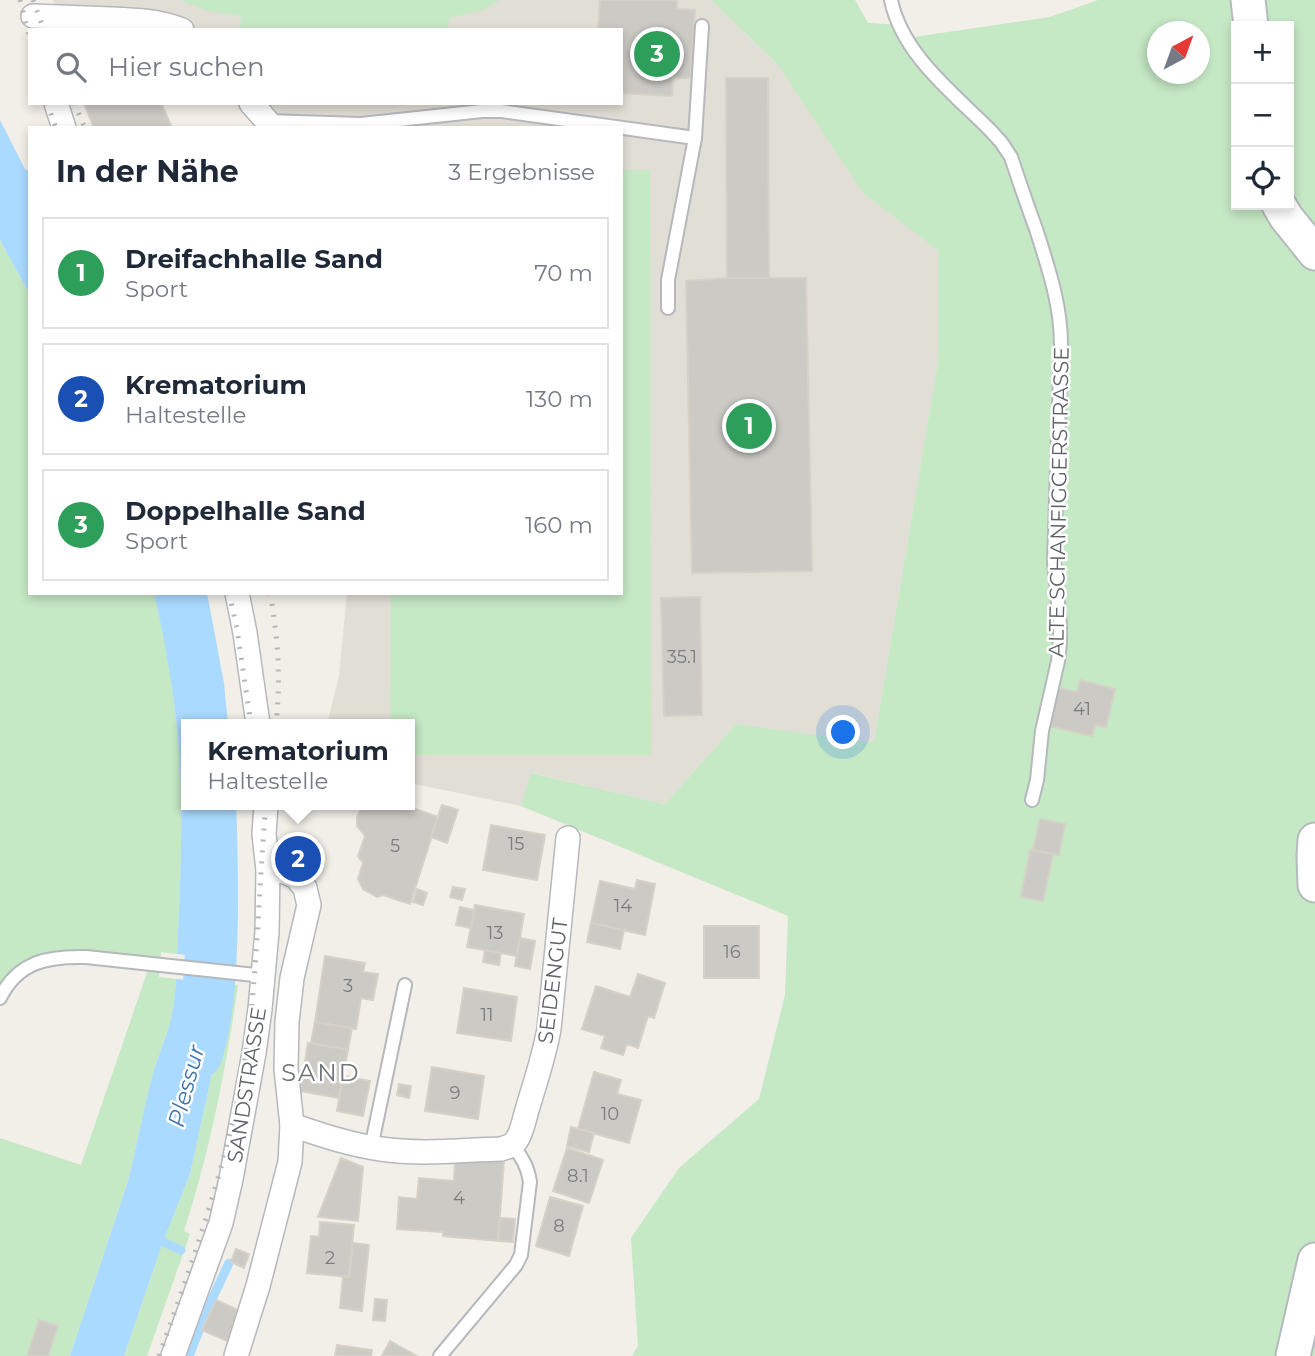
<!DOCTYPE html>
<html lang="de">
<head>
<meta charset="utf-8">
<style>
  body { margin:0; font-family:Montserrat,sans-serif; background:#f6f6f7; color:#1f2937 }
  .controls { position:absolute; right:21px; top:21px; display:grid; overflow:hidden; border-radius:0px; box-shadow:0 4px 10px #0003 }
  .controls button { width:63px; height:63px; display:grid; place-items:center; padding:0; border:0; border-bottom:2px solid #e0e1e3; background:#fff; color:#1f2937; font:35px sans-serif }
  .compass { position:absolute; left:1147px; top:21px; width:63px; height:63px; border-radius:50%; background:#fff; box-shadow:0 4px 10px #0003; rotate:41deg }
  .you { position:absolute; left:844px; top:733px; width:24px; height:24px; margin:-18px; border:5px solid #fff; border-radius:50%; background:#1a73e8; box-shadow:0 0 0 10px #1a73e833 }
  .badge { display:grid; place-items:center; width:46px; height:46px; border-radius:50%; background:#db2777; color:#fff; font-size:23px; font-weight:700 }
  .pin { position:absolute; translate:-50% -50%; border:4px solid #fff; box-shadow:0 2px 7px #0006 }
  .popup { position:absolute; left:181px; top:719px; width:234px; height:91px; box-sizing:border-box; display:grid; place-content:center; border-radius:0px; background:#fff; filter:drop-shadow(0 2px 5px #0005); font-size:23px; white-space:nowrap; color:#747a83 }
  .popup b { font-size:26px; color:#1f2937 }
  .popup::after { content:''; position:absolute; left:50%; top:100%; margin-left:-14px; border:14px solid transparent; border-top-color:#fff }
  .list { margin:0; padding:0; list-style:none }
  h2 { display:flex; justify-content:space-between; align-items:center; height:91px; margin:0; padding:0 28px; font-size:30px }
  h2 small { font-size:23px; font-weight:400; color:#747a83 }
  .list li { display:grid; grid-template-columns:46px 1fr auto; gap:21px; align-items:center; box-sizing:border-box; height:112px; margin:0 14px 14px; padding:0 14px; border:2px solid #e0e1e3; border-radius:0px }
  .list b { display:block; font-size:26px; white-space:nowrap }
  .list p { margin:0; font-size:23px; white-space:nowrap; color:#747a83 }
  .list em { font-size:23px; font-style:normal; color:#747a83 }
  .icon { flex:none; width:38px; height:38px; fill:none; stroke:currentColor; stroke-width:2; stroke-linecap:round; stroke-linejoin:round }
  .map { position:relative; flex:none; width:1315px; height:1356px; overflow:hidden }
  .search { position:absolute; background:#fff; box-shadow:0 4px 10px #0003; left:28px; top:28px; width:595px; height:77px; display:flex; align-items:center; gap:18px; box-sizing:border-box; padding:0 24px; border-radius:0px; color:#747a83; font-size:26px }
  .panel { position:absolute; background:#fff; box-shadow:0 4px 10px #0003; left:28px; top:126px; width:595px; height:469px; border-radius:0px }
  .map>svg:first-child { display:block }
  .education { fill:#e1ded6 }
  .green { fill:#c5e8c5; fill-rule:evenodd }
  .water { fill:#aadaff }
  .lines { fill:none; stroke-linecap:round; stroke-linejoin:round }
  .stream { stroke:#aadaff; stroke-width:9 }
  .river { stroke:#aadaff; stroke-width:52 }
  .building { fill:#cccac5; stroke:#d6d1c6; stroke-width:2 }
  .service-casing { stroke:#b5b8bc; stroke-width:16 }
  .minor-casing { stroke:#b5b8bc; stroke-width:26 }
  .secondary-casing { stroke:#b6babf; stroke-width:37 }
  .service { stroke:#fff; stroke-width:12 }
  .minor { stroke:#fff; stroke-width:23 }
  .secondary { stroke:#fff; stroke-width:33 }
  .rail { stroke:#b6b7b8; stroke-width:5; stroke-dasharray:2 9; stroke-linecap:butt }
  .labels { text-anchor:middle; stroke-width:5; stroke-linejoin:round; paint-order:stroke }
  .number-label { font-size:18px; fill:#7a7d7f }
  .street-label { font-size:21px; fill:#5f6368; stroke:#fff }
  .water-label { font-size:23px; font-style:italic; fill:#4174aa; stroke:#fff }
  .quarter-label { font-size:24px; letter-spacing:2px; fill:#70757a; stroke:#fff }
</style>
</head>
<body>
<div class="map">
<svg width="1315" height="1356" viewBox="0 0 1315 1356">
  <rect width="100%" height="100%" fill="#f1efe8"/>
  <path class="education" d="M53 0H711L778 65 863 193 938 249V361L874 744 736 724 665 804 532 773 521 806 410 783V724H327L339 676 347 593H621V128H257L236 103H621V30H59Z"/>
  <g class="green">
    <path d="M180 0H500L482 10 449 18 448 30H240L241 16 208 11Z"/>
    <path d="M711 0H855L868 23 900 25 907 38 1050 17 1098 0H1315V1356H632L638 1346 631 1238 679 1168 759 1099 785 995 788 916 521 806 531 773 665 804 736 724 874 743 938 361V250L863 193 778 65ZM1236 26H1289V205H1236ZM1158 32H1200V74H1158Z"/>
    <path d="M621 170H650L651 755H410V724H390L391 593H621Z"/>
    <path d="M0 240 30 295V593H154C168 650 177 709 180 767 183 829 180 892 177 954L161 952 159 977 176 979C175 997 173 1016 167 1033 162 1047 157 1060 153 1074 143 1110 137 1146 128 1181L70 1356H0V1138L81 1165 150 964 42 960 0 998Z"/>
    <path d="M227 984 238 985C226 1069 210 1151 184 1231L190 1234 147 1356H124L163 1242 190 1174 209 1088Z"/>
  </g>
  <g class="water">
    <path d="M0 120 25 169 30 172V295L0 240Z"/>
    <path d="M154 593H207L224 683 228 724H186V805H233L234 867 229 959 177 954C180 892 183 829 180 767 177 709 167 650 154 593Z"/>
    <path d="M176 979 227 984 209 1088 190 1174 163 1242 124 1356H70L128 1181C137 1146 143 1110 153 1074 157 1060 162 1047 167 1033 173 1016 175 997 176 979Z"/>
  </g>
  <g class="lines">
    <g class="stream">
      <path d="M156 1235 163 1242 181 1250"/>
      <path d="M189 1356 207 1310 229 1263"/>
    </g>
    <path class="river" d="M197 1053C210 1008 211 960 212 913 212 877 212 841 210 805"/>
  </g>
  <g class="building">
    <path d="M600 0H677V9L695 10 691 78H673L672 96 621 93V30H598Z"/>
    <path d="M726 78H768L769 278H727Z"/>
    <path d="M84 103H161L172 128H94Z"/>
    <path d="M727 278H806L812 571 692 573 686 281Z"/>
    <path d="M700 597 702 715 664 716 661 598Z"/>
    <path d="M1080 680 1115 689 1106 727 1095 725 1092 736 1049 726 1057 688 1077 692Z"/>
    <path d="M363 805H405L438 817 410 904 383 895 377 897 363 889 358 879 363 863 358 856 365 836 357 826V817Z"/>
    <path d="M442 805 458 810 447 843 431 837Z"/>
    <path d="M1040 819 1065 824 1059 855 1033 850Z"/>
    <path d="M491 825 545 835 537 880 483 870Z"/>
    <path d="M1030 850 1053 854 1043 901 1021 897Z"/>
    <path d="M637 880 655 884 645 935 591 923 600 881 635 889Z"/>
    <path d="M453 887 465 889 462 900 450 897Z"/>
    <path d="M417 889 427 893 423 905 413 902Z"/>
    <path d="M475 905 524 914 517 956 467 947Z"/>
    <path d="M460 907 474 910 471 928 456 925Z"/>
    <path d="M591 923 624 930 620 949 587 942Z"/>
    <rect x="704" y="926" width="55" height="52"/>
    <path d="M520 938 535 941 530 969 515 966Z"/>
    <path d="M485 950 501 953 499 965 483 962Z"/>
    <path d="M325 956 365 963 363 972 378 974 373 1000 361 998 356 1029 315 1022Z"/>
    <path d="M638 974 665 983 654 1018 648 1016 638 1048 627 1044 623 1055 601 1048 605 1036 582 1029 596 986 630 997Z"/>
    <path d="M464 988 517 997 511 1041 457 1033Z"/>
    <path d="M315 1022 352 1028 348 1050 311 1043Z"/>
    <path d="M308 1043 348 1050 339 1098 300 1091Z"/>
    <path d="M432 1067 484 1076 478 1119 425 1111Z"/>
    <path d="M594 1072 621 1080 617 1094 641 1100 629 1143 578 1129Z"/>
    <path d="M343 1076 370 1081 363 1116 337 1111Z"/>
    <path d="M399 1084 411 1086 409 1098 397 1095Z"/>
    <path d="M571 1127 594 1133 589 1152 567 1146Z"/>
    <path d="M567 1148 603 1160 589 1203 553 1191Z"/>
    <path d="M455 1156 504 1160 498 1241 443 1236V1232L397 1229 399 1197 417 1199 419 1178 454 1181Z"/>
    <path d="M341 1158 363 1167 358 1221 318 1217Z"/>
    <path d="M550 1197 583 1206 569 1256 536 1246Z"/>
    <path d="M500 1218 515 1219 513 1242 498 1241Z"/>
    <path d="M320 1222 354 1225 349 1277 307 1273 311 1236 319 1237Z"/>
    <path d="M353 1243 369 1245 362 1311 340 1308 343 1276 349 1277Z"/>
    <path d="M236 1249 249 1254 244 1268 231 1262Z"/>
    <path d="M375 1299 387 1300 385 1321 373 1320Z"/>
    <path d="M216 1300 240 1311 227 1341 202 1330Z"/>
    <path d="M39 1320 58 1326 48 1356H27Z"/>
    <path d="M390 1341 417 1356H382Z"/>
    <path d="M337 1345 372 1350 371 1356H335Z"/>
  </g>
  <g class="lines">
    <defs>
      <g id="service">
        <path d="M891 0C902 54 953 93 990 130L1001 142 1011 157C1019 181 1027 205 1036 229 1048 267 1061 304 1061 345L1054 562 1060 624V642L1058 661 1042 731 1037 780 1032 800"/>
        <path d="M267 121 361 124 482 111H501L695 138 702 26"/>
        <path d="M668 308V280L695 138"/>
        <path d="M0 998C18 961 49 956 86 957L264 976"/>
        <path d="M371 1148 405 985"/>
        <path d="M440 1356 516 1265 521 1255 530 1182C528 1167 522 1157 512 1145"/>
      </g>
      <g id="minor">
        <path d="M33 16C59 17 85 18 111 19 136 20 159 21 182 30"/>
        <path d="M56 103 64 128"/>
        <path d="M251 103 267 121"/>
        <path d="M237 593 245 633 258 724"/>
        <path d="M292 1125C321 1135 351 1145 381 1149 421 1155 462 1150 501 1149 507 1147 512 1146 516 1141 522 1133 524 1120 527 1110 535 1083 544 1057 549 1029L568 838"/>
        <path d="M173 1356 221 1223 231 1179 254 1053 260 1009 267 932 268 870 264 834 266 805"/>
        <path d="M236 1356 258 1286 290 1162 292 1125 286 1069 287 1022 292 978 309 905 305 888 296 877 285 872 268 870"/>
      </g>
      <g id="secondary">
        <path d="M1248 0 1251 26"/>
        <path d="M1279 205 1286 217 1315 253"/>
        <path d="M1315 840 1314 856 1315 885"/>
        <path d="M1293 1356 1315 1260"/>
      </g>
    </defs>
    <use href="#service" class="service-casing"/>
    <use href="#minor" class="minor-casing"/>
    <use href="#secondary" class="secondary-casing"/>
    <use href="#service" class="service"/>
    <use href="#minor" class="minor"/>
    <use href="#secondary" class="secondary"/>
    <g class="rail">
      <path d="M20 0 30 40"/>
      <path d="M33 0 44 30"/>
      <path d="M47 103 56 128"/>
      <path d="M74 103 85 128"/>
      <path d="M229 593 237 629 251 724"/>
      <path d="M270 593C278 637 281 679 276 724"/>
      <path d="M159 1356C193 1261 227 1165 244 1065 258 979 258 892 266 805"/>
    </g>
  </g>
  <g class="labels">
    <g class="number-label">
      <text x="682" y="663">35.1</text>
      <text x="1082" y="715">41</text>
      <text x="516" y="850">15</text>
      <text x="395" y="852">5</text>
      <text x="623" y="912">14</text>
      <text x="495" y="939">13</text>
      <text x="732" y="958">16</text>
      <text x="348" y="992">3</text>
      <text x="487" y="1021">11</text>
      <text x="455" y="1099">9</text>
      <text x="610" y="1120">10</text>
      <text x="578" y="1182">8.1</text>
      <text x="459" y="1204">4</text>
      <text x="559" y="1232">8</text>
      <text x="330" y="1264">2</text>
    </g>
    <g class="street-label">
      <text transform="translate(1059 502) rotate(-89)" y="7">ALTE SCHANFIGGERSTRASSE</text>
      <text transform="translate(553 981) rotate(-83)" y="7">SEIDENGUT</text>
      <text transform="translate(247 1085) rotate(-81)" y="7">SANDSTRASSE</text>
    </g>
    <g class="water-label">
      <text transform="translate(186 1086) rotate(-75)" y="8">Plessur</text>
    </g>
    <g class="quarter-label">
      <text x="321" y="1081">SAND</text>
    </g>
  </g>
</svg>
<div class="controls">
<button>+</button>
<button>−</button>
<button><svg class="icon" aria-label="locate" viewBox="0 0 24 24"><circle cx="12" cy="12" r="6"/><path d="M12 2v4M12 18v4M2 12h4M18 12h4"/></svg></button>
</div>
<svg class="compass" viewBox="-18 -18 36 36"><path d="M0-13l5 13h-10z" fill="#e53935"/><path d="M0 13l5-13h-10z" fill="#747a83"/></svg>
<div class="you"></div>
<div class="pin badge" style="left:749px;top:426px;background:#2e9e5b">1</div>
<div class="pin badge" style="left:298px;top:859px;background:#1a4fb4">2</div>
<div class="popup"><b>Krematorium</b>Haltestelle</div>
<div class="pin badge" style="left:657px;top:54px;background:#2e9e5b">3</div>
<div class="search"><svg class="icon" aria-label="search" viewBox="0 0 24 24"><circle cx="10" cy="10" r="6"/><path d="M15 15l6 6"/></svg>Hier suchen</div>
<section class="panel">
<h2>In der Nähe<small>3 Ergebnisse</small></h2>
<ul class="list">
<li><span class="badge" style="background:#2e9e5b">1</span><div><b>Dreifachhalle Sand</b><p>Sport</p></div><em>70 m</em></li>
<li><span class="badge" style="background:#1a4fb4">2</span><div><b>Krematorium</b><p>Haltestelle</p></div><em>130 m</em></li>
<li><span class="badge" style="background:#2e9e5b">3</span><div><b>Doppelhalle Sand</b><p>Sport</p></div><em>160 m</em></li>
</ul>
</section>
</div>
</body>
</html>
